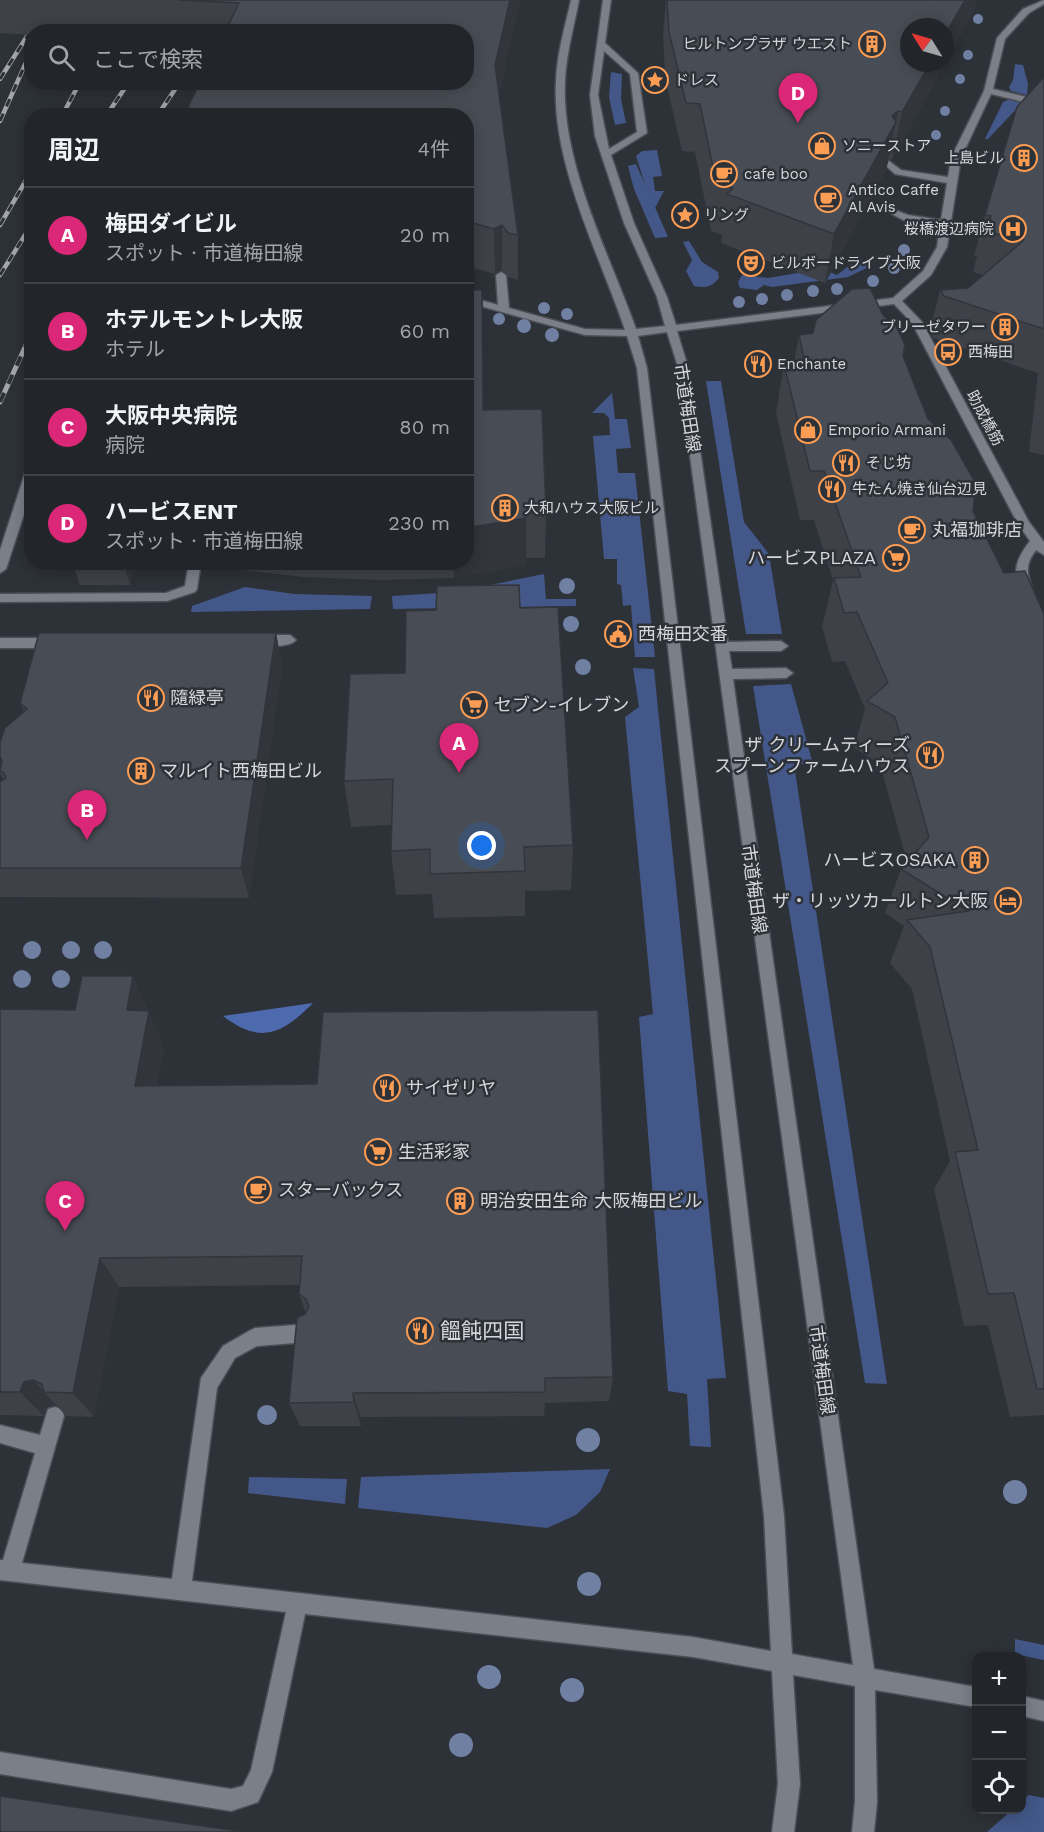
<!DOCTYPE html>
<html lang="ja">
<head>
<meta charset="utf-8">
<style>
  body { margin:0; font-family:"Work Sans","Noto Sans JP",sans-serif; background:#2a2d32; color:#f1f3f6 }
  .controls { position:absolute; right:18px; bottom:18px; display:grid; overflow:hidden; border-radius:12px; box-shadow:0 3px 15px #0003 }
  .controls button { width:54px; height:54px; display:grid; place-items:center; padding:0; border:0; border-bottom:2px solid #3f4247; background:#22252a; color:#f1f3f6; font:30px sans-serif }
  .compass { position:absolute; left:900px; top:18px; width:54px; height:54px; border-radius:50%; background:#22252a; box-shadow:0 3px 15px #0003; rotate:307deg }
  .you { position:absolute; left:482px; top:846px; width:21px; height:21px; margin:-15px; border:4px solid #fff; border-radius:50%; background:#1a73e8; box-shadow:0 0 0 9px #1a73e833 }
  .badge { display:grid; place-items:center; width:39px; height:39px; border-radius:50%; background:#db2777; color:#fff; font-size:20px; font-weight:700 }
  .pin { position:absolute; translate:-50% -50px; filter:drop-shadow(0 2px 3px #0008) }
  .pin::after { content:''; position:absolute; top:32px; width:21px; height:18px; background:inherit; clip-path:polygon(0 0,100% 0,50% 100%) }
  .list { margin:0; padding:0; list-style:none }
  h2 { display:flex; justify-content:space-between; align-items:center; height:78px; margin:0; padding:0 24px; font-size:26px }
  h2 small { font-size:20px; font-weight:400; color:#a2a5a8 }
  .list li { display:grid; grid-template-columns:39px 1fr auto; gap:18px; align-items:center; box-sizing:border-box; height:96px; padding:0 24px; border-top:2px solid #3f4247 }
  .list b { display:block; font-size:22px; white-space:nowrap }
  .list p { margin:0; font-size:20px; white-space:nowrap; color:#a2a5a8 }
  .list em { font-size:20px; font-style:normal; color:#a2a5a8 }
  .icon { flex:none; width:33px; height:33px; fill:none; stroke:currentColor; stroke-width:2; stroke-linecap:round; stroke-linejoin:round }
  .map { position:relative; flex:none; width:1044px; height:1832px; overflow:hidden }
  .search { position:absolute; background:#22252a; box-shadow:0 3px 15px #0003; left:24px; top:24px; width:450px; height:66px; display:flex; align-items:center; gap:15px; box-sizing:border-box; padding:0 21px; border-radius:24px; color:#a2a5a8; font-size:22px }
  .panel { position:absolute; background:#22252a; box-shadow:0 3px 15px #0003; left:24px; top:108px; width:450px; height:462px; border-radius:24px }
  .map>svg:first-child { display:block }
  .green { fill:#435888 }
  .water { fill:#4d6aaf }
  .lines { fill:none; stroke-linecap:round; stroke-linejoin:round }
  .minor-casing { stroke:#4b4e54; stroke-width:3 }
  .minor { fill:#7b7f88; fill-rule:evenodd }
  .rail-far1-casing { stroke:#a4a6ac; stroke-width:4.5 }
  .rail-casing { stroke:#a4a6ac; stroke-width:5 }
  .rail-far1 { stroke:#2d3138; stroke-width:3; stroke-dasharray:8; stroke-linecap:butt }
  .rail { stroke:#2d3138; stroke-width:4; stroke-dasharray:10; stroke-linecap:butt }
  .tree { fill:#7080a2 }
  .wall { fill:#3e4148 }
  .shaded-wall { fill:#32353b }
  .building { fill:#484c54; stroke:#32353b; stroke-width:1.5 }
  .labels { text-anchor:middle; stroke-width:5; stroke-linejoin:round; paint-order:stroke }
  .far-poi-label { font-size:15px; fill:#d5d7dc; stroke:#2d3138; text-anchor:start }
  .far-street-label { font-size:15px; fill:#d5d7dc; stroke:#2d3138 }
  .street-label { font-size:18px; fill:#d5d7dc; stroke:#2d3138 }
  .poi-label { font-size:18px; fill:#d5d7dc; stroke:#2d3138; text-anchor:start }
  .near-poi-label { font-size:21px; fill:#d5d7dc; stroke:#2d3138; text-anchor:start }
</style>
</head>
<body>
<div class="map">
<svg width="1044" height="1832" viewBox="0 0 1044 1832">
  <rect width="100%" height="100%" fill="#2d3138"/>
  <g class="green">
    <path d="M1015 64 1023 65 1028 84 1027 95 1011 91 1009 87 1013 80Z"/>
    <path d="M611 72 622 74 621 99 626 123 615 125 609 97Z"/>
    <path d="M1010 99 1023 102 988 139H985L1003 102Z"/>
    <path d="M657 150 662 176 653 177 655 191H664L655 208 646 188 636 156 642 151Z"/>
    <path d="M636 164 668 237 655 238 634 189 628 166Z"/>
    <path d="M689 241 702 262 718 272 719 278C711 288 705 288 694 286L686 271 692 260 683 242Z"/>
    <path d="M859 258 873 265 848 277 772 287 764 285 757 290 740 288 738 282 742 275 768 278 822 269 837 275Z"/>
    <path d="M706 381H721L744 522 769 554 782 634H746Z"/>
    <path d="M612 393 615 419H627L631 448 616 449 618 473H635L655 657H635L631 605 623 606 621 585 617 584V559H604L593 436 610 435 609 418 604 413H592Z"/>
    <path d="M544 574 546 599H576V606L393 609 392 596 455 592Z"/>
    <path d="M245 587 294 594 372 596 370 609 191 612 192 606Z"/>
    <path d="M633 668 654 669 726 1378 707 1379 711 1447 690 1446 687 1394 668 1391 639 1017 653 1014 625 717 639 707Z"/>
    <path d="M791 684 813 764H794L887 1384 865 1383 753 686Z"/>
    <path d="M610 1469 600 1492 576 1515 547 1528 358 1508 361 1477Z"/>
    <path d="M249 1477 347 1479 345 1504 248 1493Z"/>
    <path d="M1015 1639 1044 1645V1660L1015 1654Z"/>
    <path d="M1029 1795 1044 1798V1832H987L1012 1810H1022V1801Z"/>
  </g>
  <path class="water" d="M313 1003C282 1034 261 1045 223 1016Z"/>
  <g class="lines">
    <defs>
      <g id="minor">
        <path d="M571 0H579C574 27 566 54 565 81 561 163 609 253 636 329L665 326 657 297 624 223 595 136 590 95 603 0H611L605 43 638 73 647 133 611 155 634 223 667 297 676 325 893 298 923 271 937 247 940 226 903 220 890 213 895 210 908 215 941 220 947 183 895 174 884 164 889 161 901 170 948 177 951 158 984 91 997 38 1023 9 1044 0V4L1029 13 1005 39 993 89 1044 101V107L991 94 961 158 947 247 931 275 902 301 922 322 1029 522 1044 542V555L1036 550C1026 563 1026 572 1032 588L1030 591H1022C1011 571 1017 558 1030 541L1018 524 912 323 894 304 677 331 688 367 728 642 781 641 788 646 781 651H729L732 669 786 668 793 673 786 678 733 679 874 1669 976 1687V1707L875 1690 877 1802 874 1832H852L855 1802V1686L793 1675 800 1784 794 1832H772L778 1784 772 1671 693 1657 305 1614 272 1772 258 1802 231 1811 0 1774V1752L231 1789 243 1786 251 1770 286 1612 0 1580V1560H3L35 1453 0 1443V1425L40 1435 48 1409 55 1407 62 1409 64 1416 22 1563 172 1579 201 1378 223 1346 249 1331 255 1328 308 1324 314 1327 317 1333 314 1339 308 1342 257 1346 235 1358 217 1388 192 1581 693 1637 771 1651 764 1516 637 368 627 336 585 335 466 302V296L498 305 496 275 501 272 506 275 509 308 585 329 625 330C599 253 551 163 556 81 557 53 565 27 571 0ZM604 51 630 74 637 132 609 149 598 95ZM667 332 678 367 853 1665 792 1654 784 1516 647 368 638 336Z"/>
        <path d="M32 466V490L6 569 0 573V550L26 470Z"/>
        <path d="M189 562H201L197 589 195 592 167 601 0 602V594L166 593 185 586Z"/>
        <path d="M258 635H290L296 640C289 648 259 648 252 640Z"/>
        <path d="M0 638H57L63 643 57 648H0Z"/>
        <path d="M1022 1696 1044 1701V1721L1022 1716Z"/>
      </g>
    </defs>
    <use href="#minor" class="minor-casing"/>
    <use href="#minor" class="minor"/>
    <defs>
      <g id="rail-far1">
        <path d="M0 79 50 0"/>
        <path d="M62 116 80 82"/>
        <path d="M106 116 129 82"/>
        <path d="M157 116 180 82"/>
        <path d="M0 121 32 49"/>
        <path d="M0 225 32 170"/>
        <path d="M0 275 32 224"/>
      </g>
      <path id="rail" d="M0 402 32 332"/>
    </defs>
    <use href="#rail-far1" class="rail-far1-casing"/>
    <use href="#rail" class="rail-casing"/>
    <use href="#rail-far1" class="rail-far1"/>
    <use href="#rail" class="rail"/>
  </g>
  <g class="tree">
    <circle cx="978" cy="19" r="5"/>
    <circle cx="968" cy="55" r="5"/>
    <circle cx="960" cy="79" r="5"/>
    <circle cx="945" cy="111" r="5"/>
    <circle cx="936" cy="135" r="5"/>
    <circle cx="904" cy="250" r="6"/>
    <circle cx="894" cy="268" r="6"/>
    <circle cx="873" cy="281" r="6"/>
    <circle cx="837" cy="289" r="6"/>
    <circle cx="813" cy="291" r="6"/>
    <circle cx="787" cy="295" r="6"/>
    <circle cx="762" cy="299" r="6"/>
    <circle cx="739" cy="302" r="6"/>
    <circle cx="544" cy="308" r="6"/>
    <circle cx="567" cy="314" r="6"/>
    <circle cx="499" cy="319" r="6"/>
    <circle cx="524" cy="326" r="7"/>
    <circle cx="552" cy="335" r="7"/>
    <circle cx="567" cy="586" r="8"/>
    <circle cx="571" cy="624" r="8"/>
    <circle cx="583" cy="667" r="8"/>
    <circle cx="32" cy="950" r="9"/>
    <circle cx="71" cy="950" r="9"/>
    <circle cx="103" cy="950" r="9"/>
    <circle cx="22" cy="979" r="9"/>
    <circle cx="61" cy="979" r="9"/>
    <circle cx="267" cy="1415" r="10"/>
    <circle cx="588" cy="1440" r="12"/>
    <circle cx="1015" cy="1492" r="12"/>
    <circle cx="589" cy="1584" r="12"/>
    <circle cx="489" cy="1677" r="12"/>
    <circle cx="572" cy="1690" r="12"/>
    <circle cx="461" cy="1745" r="12"/>
  </g>
  <g class="wall">
    <path d="M0 0H520L499 94 518 235V280L508 277 502 270 495 274 466 266V32H32V35L0 33Z"/>
    <path d="M666 0H977L974 10 892 160 889 159 886 170 825 283 721 243 722 235 711 231 695 152 682 151 665 78 663 35Z"/>
    <path d="M1044 77V455L1029 452 1038 373 933 338 930 331 940 290 968 288 983 275 973 272 977 256H974L985 215Z"/>
    <path d="M482 290 484 410 546 511 545 558H526V565L454 578 381 580 303 577 235 569 233 562H466Z"/>
    <path d="M883 315 903 356 928 419 1004 573 1044 614V1415L1010 1417 988 1325 964 1326 934 1189 950 1161 912 989 890 963 904 926 885 913 901 869 907 862 880 764 854 748 865 709 845 661 832 662 822 627 833 580 814 520H800L776 413 784 364 794 363 799 335 813 333Z"/>
    <path d="M72 562H134L130 585H80Z"/>
    <path d="M520 608 573 845 571 890 525 891V916L434 918 432 894 396 895 391 851V825L351 827 344 781 405 673Z"/>
    <path d="M276 633 282 666 249 898 0 897V782L3 780 0 773V768L24 712 20 703Z"/>
    <path d="M133 976 164 1047 157 1085 613 1377 609 1401 545 1403 544 1416 361 1417V1426H300L289 1403 306 1313 299 1294 300 1285 119 1287 94 1417 66 1416 56 1405 47 1407 44 1416 0 1415V1009L75 1010Z"/>
  </g>
  <g class="shaded-wall">
    <path d="M510 0H520L496 108 495 65Z"/>
    <path d="M965 0H977L974 10 892 160 902 112 930 63H945V35Z"/>
    <path d="M898 111 886 170 825 283 834 234 892 116Z"/>
    <path d="M502 225V270L495 274 494 229Z"/>
    <path d="M482 290 483 337 484 458 483 410Z"/>
    <path d="M526 518V565L454 578 453 562H466V528Z"/>
    <path d="M123 562H134L130 585Z"/>
    <path d="M276 633 282 666 249 898 241 868Z"/>
    <path d="M133 976 164 1047 150 1119 135 1086 127 1010Z"/>
    <path d="M100 1258 119 1287 94 1417 73 1393Z"/>
    <path d="M33 1380 56 1405 47 1407 44 1416 20 1392 24 1382Z"/>
    <path d="M353 1393 361 1417V1426L354 1402Z"/>
  </g>
  <g class="building">
    <path d="M179 0H510L495 65 518 235 508 233 502 225 494 229 466 221V116H184L200 82H466V32H225L239 3Z"/>
    <path d="M667 0H965L945 35V27H909V63H930L902 112 898 111 892 116 896 122 834 234 727 194 733 188 716 182 700 104 686 103 669 32Z"/>
    <path d="M1044 77V329L944 296 940 290 968 288 1024 240 984 231 991 216 985 215 1017 107Z"/>
    <path d="M870 288 883 315 896 326 905 345 903 356 928 419 951 440 976 484 973 511 1004 573 1025 571 1044 614V1389H1037L1014 1293 988 1294 955 1152 978 1150 930 947 907 920 968 911 901 869 929 837 895 717 867 701 888 683 857 612 844 613 834 578 861 577 824 471H810L784 364 805 363 799 335 813 333 816 320 852 289Z"/>
    <path d="M466 290H482L483 410 542 409 546 511H526V518L466 528Z"/>
    <path d="M519 585 520 608 558 607 573 845 524 847 525 871 430 874V849L391 851 393 779 344 781 350 674 405 673 406 611 436 610 437 586Z"/>
    <path d="M39 633H276L241 868H0V782L6 778 4 773 0 771 2 761 0 756V742L5 728 27 709 20 703Z"/>
    <path d="M82 976H133L127 1010 149 1011 135 1086 317 1084 323 1012 598 1010 613 1377 545 1378V1392L353 1393 354 1402 289 1403 297 1318 305 1314 309 1307 306 1299 299 1294 302 1256 100 1258 73 1393 44 1392 42 1384 33 1380 24 1382 20 1392H0V1009L75 1010Z"/>
    <path d="M0 1796 244 1832H0Z"/>
  </g>
  <defs>
    <symbol id="building-ring" viewBox="-11 -11 22 22"><circle r="9.5" fill="#2d3138" stroke="#fd9d54" stroke-width="1.5"/><path d="M-4-6H4V6H1V3H-1V6H-4ZM-2.5-4.3h1.7v1.8h-1.7ZM.8-4.3h1.7v1.8H.8ZM-2.5-1h1.7V.8h-1.7ZM.8-1h1.7V.8H.8Z" fill="#fd9d54"/></symbol>
    <symbol id="sight-ring" viewBox="-11 -11 22 22"><circle r="9.5" fill="#2d3138" stroke="#fd9d54" stroke-width="1.5"/><path d="M0-6L1.8-2.2L6-1.7L2.9 1.2L3.7 5.4L0 3.3L-3.7 5.4L-2.9 1.2L-6-1.7L-1.8-2.2Z" fill="#fd9d54"/></symbol>
    <symbol id="shop-ring" viewBox="-11 -11 22 22"><circle r="9.5" fill="#2d3138" stroke="#fd9d54" stroke-width="1.5"/><path d="M-5-2.5h2.3a2.7 3.5 0 0 1 5.4 0H5L5.5 6h-11ZM-1.5-2.5h3a1.5 2.3 0 0 0-3 0Z" fill="#fd9d54"/></symbol>
    <symbol id="cafe-ring" viewBox="-11 -11 22 22"><circle r="9.5" fill="#2d3138" stroke="#fd9d54" stroke-width="1.5"/><path d="M-5.5-4.5H6V0H3Q3 3.5 0 3.5H-2.5Q-5.5 3.5-5.5 0ZM3-3.2v2h1.7v-2ZM-6 4.5H4V6H-6Z" fill="#fd9d54"/></symbol>
    <symbol id="hospital-ring" viewBox="-11 -11 22 22"><circle r="9.5" fill="#2d3138" stroke="#fd9d54" stroke-width="1.5"/><path d="M-5-5h3v3.5h4V-5h3V5h-3V1.5h-4V5h-3Z" fill="#fd9d54"/></symbol>
    <symbol id="theatre-ring" viewBox="-11 -11 22 22"><circle r="9.5" fill="#2d3138" stroke="#fd9d54" stroke-width="1.5"/><path d="M-5-5.5Q0-4 5-5.5V0Q5 5 0 6Q-5 5-5 0ZM-3.3-2.5H-1v1.5H-3.3ZM1-2.5H3.3v1.5H1ZM-2.8 1Q0 5.5 2.8 1Z" fill="#fd9d54"/></symbol>
    <symbol id="bus-ring" viewBox="-11 -11 22 22"><circle r="9.5" fill="#2d3138" stroke="#fd9d54" stroke-width="1.5"/><path d="M-5-6H5V4H4V6H2V4H-2V6H-4V4H-5ZM-3.5-4V0h7V-4ZM-3.5 1.2v1.5H-2V1.2ZM2 1.2v1.5H3.5V1.2Z" fill="#fd9d54"/></symbol>
    <symbol id="restaurant-ring" viewBox="-11 -11 22 22"><circle r="9.5" fill="#2d3138" stroke="#fd9d54" stroke-width="1.5"/><path d="M-5-6h1v4h1v-4h1v4h1v-4h1v5L-1.5 .5V6h-2V.5L-5-1ZM5-6V6H3V1.5H1.5Q1.5-4 5-6Z" fill="#fd9d54"/></symbol>
    <symbol id="supermarket-ring" viewBox="-11 -11 22 22"><circle r="9.5" fill="#2d3138" stroke="#fd9d54" stroke-width="1.5"/><path d="M-6-5.5h2.5l.6 2H6L4.5 2H-2.5L-4.4-4H-6ZM-1.5 3.2a1.3 1.3 0 1 0 .1 0ZM3 3.2a1.3 1.3 0 1 0 .1 0Z" fill="#fd9d54"/></symbol>
    <symbol id="civic-ring" viewBox="-11 -11 22 22"><circle r="9.5" fill="#2d3138" stroke="#fd9d54" stroke-width="1.5"/><path d="M-.6-6.5H3V-4.5H.6V-3L4-1V1h2V6H-6V1h2V-1L-.6-3ZM-1.2 2.5V6h2.4V2.5Z" fill="#fd9d54"/></symbol>
    <symbol id="hotel-ring" viewBox="-11 -11 22 22"><circle r="9.5" fill="#2d3138" stroke="#fd9d54" stroke-width="1.5"/><path d="M-6-4.5h1.5V1H6V5H4.5V3h-9V5H-6ZM-4 0a1.8 1.8 0 1 1 3.6 0ZM.5 0V-2.5h3Q6-2.5 6 0Z" fill="#fd9d54"/></symbol>
  </defs>
  <g fill-rule="evenodd">
    <use href="#building-ring" x="857" y="29" width="30" height="30"/>
    <use href="#sight-ring" x="640" y="65" width="30" height="30"/>
    <use href="#shop-ring" x="807" y="131" width="30" height="30"/>
    <use href="#building-ring" x="1009" y="143" width="30" height="30"/>
    <use href="#cafe-ring" x="709" y="159" width="30" height="30"/>
    <use href="#cafe-ring" x="813" y="184" width="30" height="30"/>
    <use href="#sight-ring" x="670" y="200" width="30" height="30"/>
    <use href="#hospital-ring" x="998" y="214" width="30" height="30"/>
    <use href="#theatre-ring" x="736" y="248" width="30" height="30"/>
    <use href="#building-ring" x="990" y="312" width="30" height="30"/>
    <use href="#bus-ring" x="933" y="337" width="30" height="30"/>
    <use href="#restaurant-ring" x="743" y="349" width="30" height="30"/>
    <use href="#shop-ring" x="793" y="415" width="30" height="30"/>
    <use href="#restaurant-ring" x="831" y="448" width="30" height="30"/>
    <use href="#restaurant-ring" x="817" y="474" width="30" height="30"/>
    <use href="#building-ring" x="490" y="493" width="30" height="30"/>
    <use href="#cafe-ring" x="897" y="515" width="30" height="30"/>
    <use href="#supermarket-ring" x="881" y="543" width="30" height="30"/>
    <use href="#civic-ring" x="603" y="619" width="30" height="30"/>
    <use href="#restaurant-ring" x="136" y="683" width="30" height="30"/>
    <use href="#supermarket-ring" x="459" y="690" width="30" height="30"/>
    <use href="#restaurant-ring" x="915" y="740" width="30" height="30"/>
    <use href="#building-ring" x="126" y="756" width="30" height="30"/>
    <use href="#building-ring" x="960" y="845" width="30" height="30"/>
    <use href="#hotel-ring" x="993" y="886" width="30" height="30"/>
    <use href="#restaurant-ring" x="372" y="1073" width="30" height="30"/>
    <use href="#supermarket-ring" x="363" y="1137" width="30" height="30"/>
    <use href="#cafe-ring" x="243" y="1175" width="30" height="30"/>
    <use href="#building-ring" x="445" y="1186" width="30" height="30"/>
    <use href="#restaurant-ring" x="405" y="1316" width="30" height="30"/>
  </g>
  <g class="labels">
    <g class="far-poi-label">
      <text x="852" y="49" text-anchor="end">ヒルトンプラザ ウエスト</text>
      <text x="674" y="85">ドレス</text>
      <text x="842" y="151">ソニーストア</text>
      <text x="1004" y="163" text-anchor="end">上島ビル</text>
      <text x="744" y="179">cafe boo</text>
      <text x="848" y="195">Antico Caffe<tspan x="848" dy="17">Al Avis</tspan></text>
      <text x="704" y="220">リング</text>
      <text x="994" y="234" text-anchor="end">桜橋渡辺病院</text>
      <text x="771" y="268">ビルボードライブ大阪</text>
      <text x="986" y="332" text-anchor="end">ブリーゼタワー</text>
      <text x="968" y="357">西梅田</text>
      <text x="777" y="369">Enchante</text>
      <text x="828" y="435">Emporio Armani</text>
      <text x="866" y="468">そじ坊</text>
      <text x="852" y="494">牛たん焼き仙台辺見</text>
      <text x="524" y="513">大和ハウス大阪ビル</text>
    </g>
    <g class="far-street-label">
      <text transform="translate(985 418) rotate(62)" y="5">助成橋筋</text>
    </g>
    <g class="street-label">
      <text transform="translate(687 408) rotate(81)" y="6">市道梅田線</text>
      <text transform="translate(754 889) rotate(82)" y="6">市道梅田線</text>
      <text transform="translate(822 1370) rotate(82)" y="6">市道梅田線</text>
    </g>
    <g class="poi-label">
      <text x="932" y="536">丸福珈琲店</text>
      <text x="876" y="564" text-anchor="end">ハービスPLAZA</text>
      <text x="638" y="640">西梅田交番</text>
      <text x="170" y="704">隨緑亭</text>
      <text x="494" y="711">セブン-イレブン</text>
      <text x="910" y="751" text-anchor="end">ザ クリームティーズ<tspan x="910" dy="21">スプーンファームハウス</tspan></text>
      <text x="160" y="777">マルイト西梅田ビル</text>
      <text x="956" y="866" text-anchor="end">ハービスOSAKA</text>
      <text x="988" y="907" text-anchor="end">ザ・リッツカールトン大阪</text>
      <text x="406" y="1094">サイゼリヤ</text>
      <text x="398" y="1158">生活彩家</text>
      <text x="278" y="1196">スターバックス</text>
      <text x="480" y="1207">明治安田生命 大阪梅田ビル</text>
    </g>
    <g class="near-poi-label">
      <text x="440" y="1338">饂飩四国</text>
    </g>
  </g>
</svg>
<div class="controls">
<button>+</button>
<button>−</button>
<button><svg class="icon" aria-label="locate" viewBox="0 0 24 24"><circle cx="12" cy="12" r="6"/><path d="M12 2v4M12 18v4M2 12h4M18 12h4"/></svg></button>
</div>
<svg class="compass" viewBox="-18 -18 36 36"><path d="M0-13l5 13h-10z" fill="#e53935"/><path d="M0 13l5-13h-10z" fill="#a2a5a8"/></svg>
<div class="you"></div>
<div class="pin badge" style="left:459px;top:773px">A</div>
<div class="pin badge" style="left:87px;top:840px">B</div>
<div class="pin badge" style="left:65px;top:1231px">C</div>
<div class="pin badge" style="left:798px;top:123px">D</div>
<div class="search"><svg class="icon" aria-label="search" viewBox="0 0 24 24"><circle cx="10" cy="10" r="6"/><path d="M15 15l6 6"/></svg>ここで検索</div>
<section class="panel">
<h2>周辺<small>4件</small></h2>
<ul class="list">
<li><span class="badge">A</span><div><b>梅田ダイビル</b><p>スポット · 市道梅田線</p></div><em>20 m</em></li>
<li><span class="badge">B</span><div><b>ホテルモントレ大阪</b><p>ホテル</p></div><em>60 m</em></li>
<li><span class="badge">C</span><div><b>大阪中央病院</b><p>病院</p></div><em>80 m</em></li>
<li><span class="badge">D</span><div><b>ハービスENT</b><p>スポット · 市道梅田線</p></div><em>230 m</em></li>
</ul>
</section>
</div>
</body>
</html>
